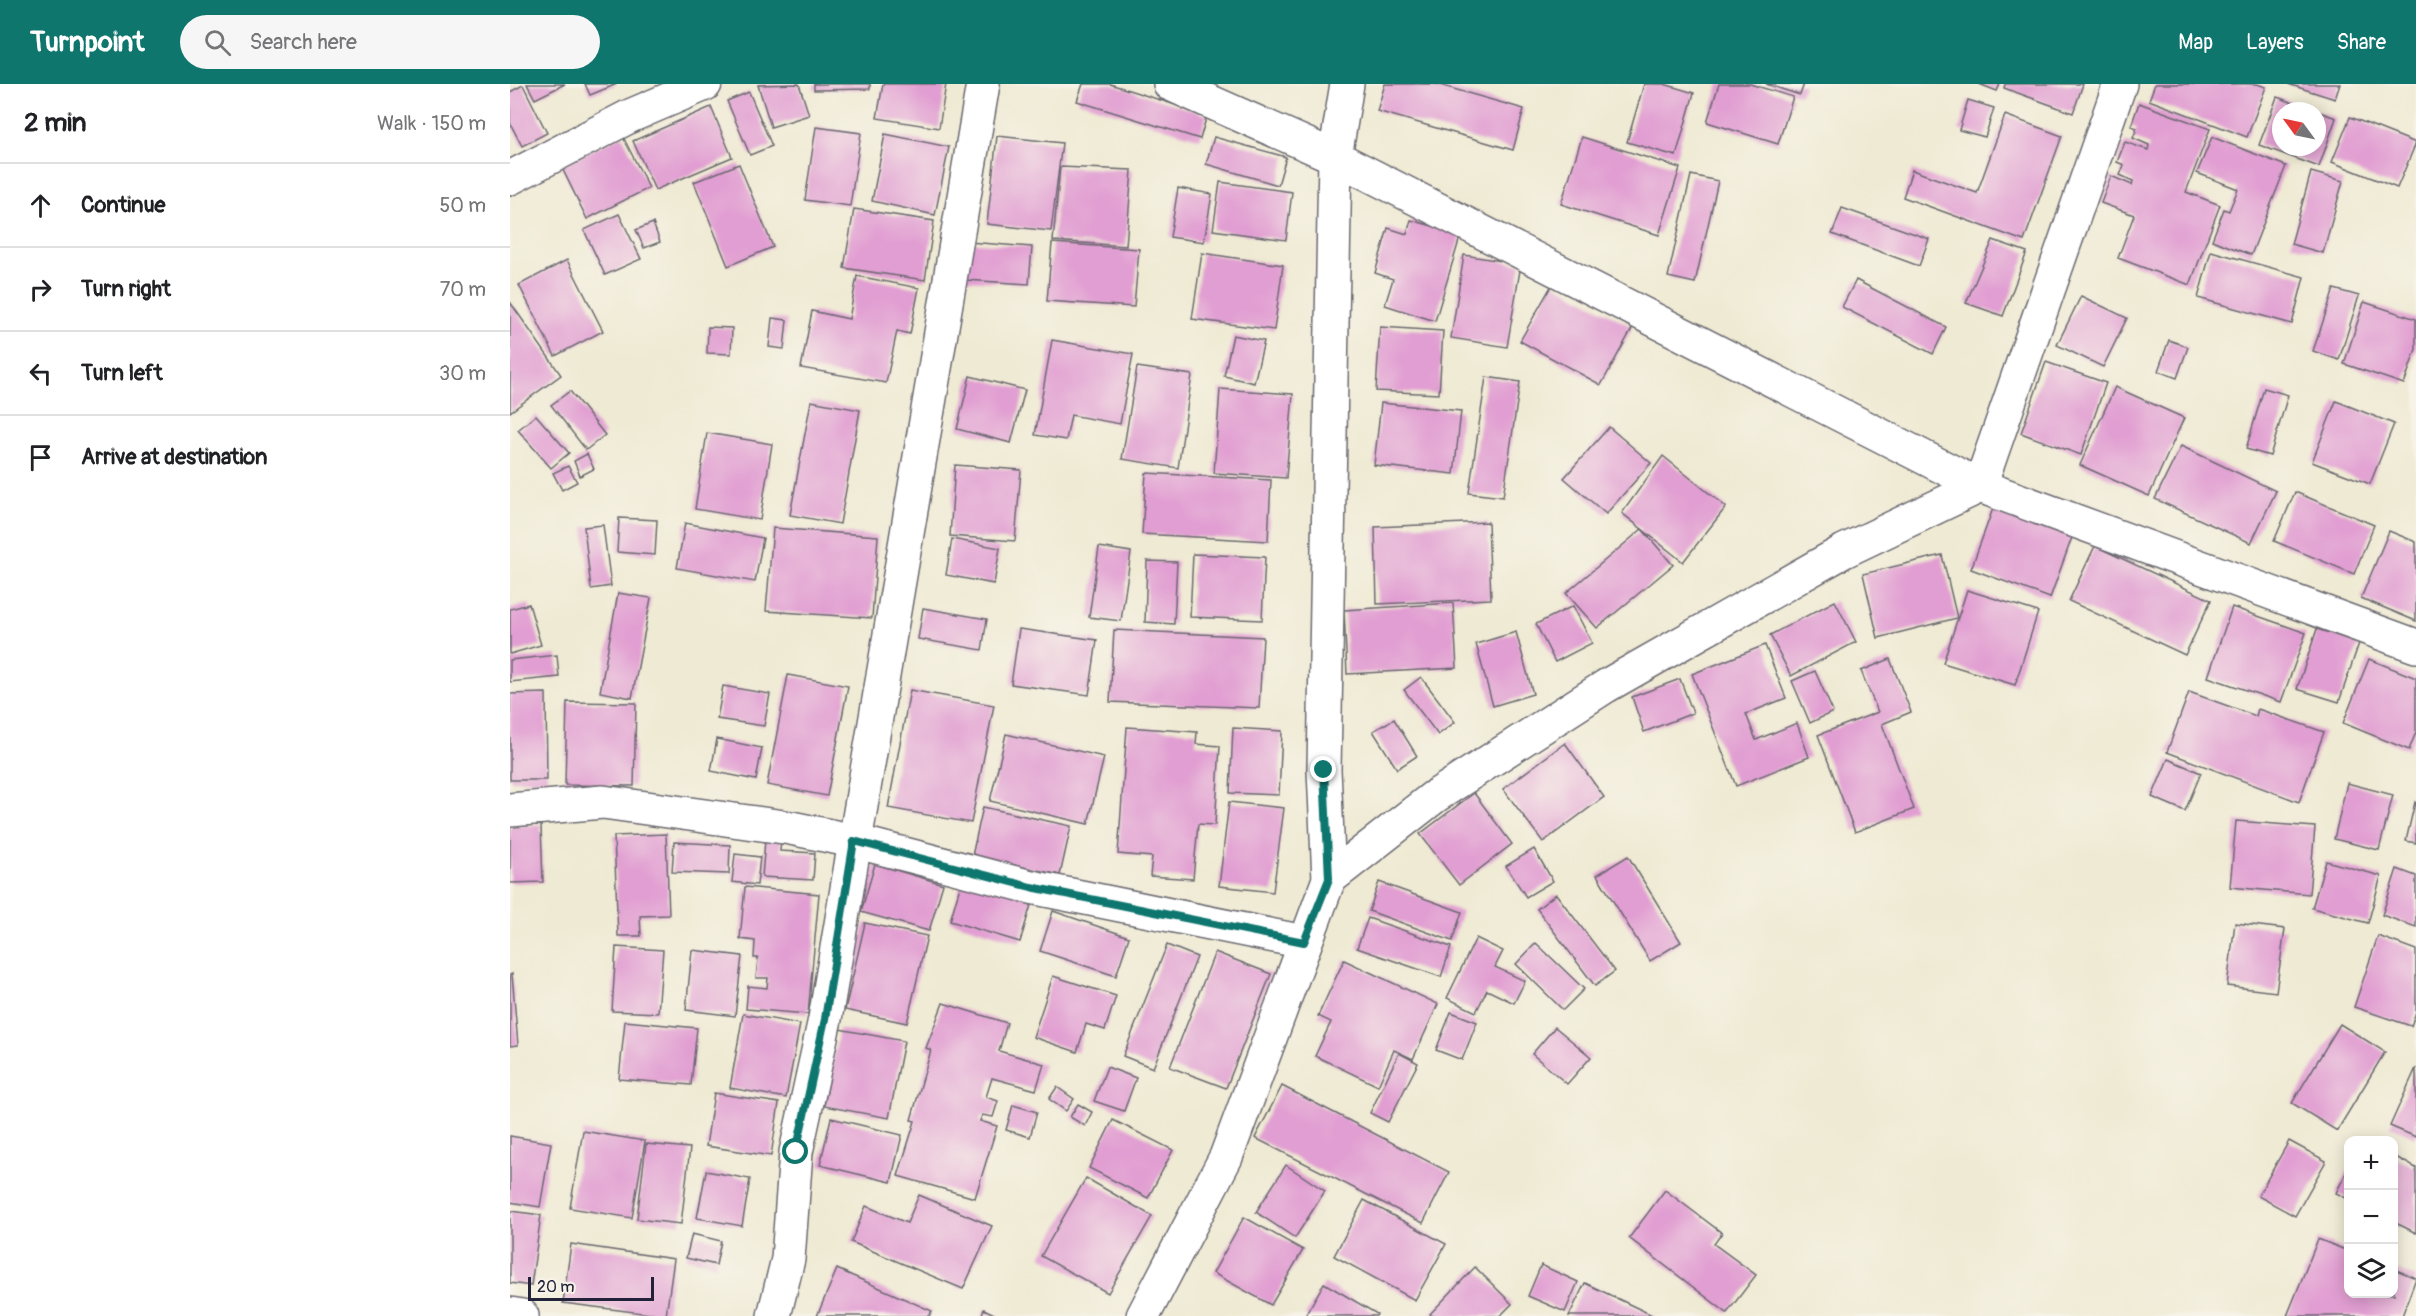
<!DOCTYPE html>
<html lang="en">
<head>
<meta charset="utf-8">
<style>
  body { margin:0; font-family:Pangolin,sans-serif; background:#f6f6f6; color:#202124 }
  .controls { position:absolute; right:18px; bottom:18px; display:grid; overflow:hidden; border-radius:12px; box-shadow:0 3px 15px #0003 }
  .controls button { width:54px; height:54px; display:grid; place-items:center; padding:0; border:0; border-bottom:2px solid #e0e0e0; background:#fff; color:#202124; font:30px sans-serif }
  .compass { position:absolute; left:1762px; top:18px; width:54px; height:54px; border-radius:50%; background:#fff; box-shadow:0 3px 15px #0003; rotate:303deg }
  .scale { position:absolute; left:18px; bottom:15px; width:126px; box-sizing:border-box; padding-left:6px; border:3px solid #22223b; border-top:0; font-size:16px; line-height:21px; white-space:nowrap; color:#22223b; -webkit-text-stroke:4px #f7f3e8; paint-order:stroke }
  .stop { position:absolute; width:18px; height:18px; margin:-14px; border:4px solid #0f766e; border-radius:50%; background:#fff }
  .stop.end { background:#0f766e; border-color:#fff; box-shadow:0 2px 6px #0008 }
  .list { margin:0; padding:0; list-style:none }
  h2 { display:flex; justify-content:space-between; align-items:center; height:78px; margin:0; padding:0 24px; font-size:26px }
  h2 small { font-size:20px; font-weight:400; color:#757577 }
  .list li { display:grid; grid-template-columns:39px 1fr auto; gap:18px; align-items:center; box-sizing:border-box; height:84px; padding:0 24px; border-top:2px solid #e0e0e0 }
  .list b { display:block; font-size:22px; white-space:nowrap }
  .list em { font-size:20px; font-style:normal; color:#757577 }
  .icon { flex:none; width:33px; height:33px; fill:none; stroke:currentColor; stroke-width:2; stroke-linecap:round; stroke-linejoin:round }
  .map { position:relative; flex:none; width:1906px; height:1232px; overflow:hidden }
  header { display:flex; align-items:center; gap:36px; box-sizing:border-box; height:84px; padding:0 30px; background:#0f766e; color:#fff }
  header strong { font-size:28px }
  nav { display:flex; gap:33px; margin-inline-start:auto; font-size:21px }
  .search { width:420px; height:54px; background:#f6f6f6; display:flex; align-items:center; gap:15px; box-sizing:border-box; padding:0 21px; border-radius:33px; color:#757577; font-size:22px }
  main { display:flex }
  aside { flex:1; background:#fff }
  .map>svg:first-child { display:block }
  .building { fill:#e19ed2 }
  .lines { fill:none; stroke-linecap:round; stroke-linejoin:round }
  .minor-casing { stroke:#6a6870; stroke-width:36 }
  .minor { stroke:#fff; stroke-width:33 }
  .route { stroke:#0f766e; stroke-width:8 }
</style>
</head>
<body>
<header>
<strong>Turnpoint</strong>
<div class="search"><svg class="icon" aria-label="search" viewBox="0 0 24 24"><circle cx="10" cy="10" r="6"/><path d="M15 15l6 6"/></svg>Search here</div>
<nav><a>Map</a><a>Layers</a><a>Share</a></nav>
</header>
<main>
<aside>
<h2>2 min<small>Walk · 150 m</small></h2>
<ul class="list">
<li><svg class="icon" aria-label="ahead" viewBox="0 0 24 24"><path d="M12 20V5M6 11l6-6 6 6"/></svg><div><b>Continue</b></div><em>50 m</em></li>
<li><svg class="icon" aria-label="right" viewBox="0 0 24 24"><path d="M7 20v-9h11M14 6l5 5-5 5"/></svg><div><b>Turn right</b></div><em>70 m</em></li>
<li><svg class="icon" aria-label="left" viewBox="0 0 24 24"><path d="M17 20v-9H6M10 6l-5 5 5 5"/></svg><div><b>Turn left</b></div><em>30 m</em></li>
<li><svg class="icon" aria-label="arrive" viewBox="0 0 24 24"><path d="M6 21V4h12l-3 4 3 4H6"/></svg><div><b>Arrive at destination</b></div></li>
</ul>
</aside>
<div class="map">
<svg width="1906" height="1232" viewBox="0 0 1906 1232">
  <rect width="100%" height="100%" fill="#f7f3e8"/>
  <filter id="ink" filterUnits="userSpaceOnUse"><feTurbulence type="fractalNoise" baseFrequency=".0167" numOctaves="2"/><feDisplacementMap in="SourceGraphic" scale="12" xChannelSelector="R" yChannelSelector="G"/><feConvolveMatrix kernelMatrix="1 2 1 2 8 2 1 2 1" color-interpolation-filters="sRGB"/></filter>
  <filter id="wash" filterUnits="userSpaceOnUse"><feTurbulence type="fractalNoise" baseFrequency=".008" numOctaves="4" result="noise"/><feDisplacementMap in="SourceGraphic" scale="24" xChannelSelector="R" yChannelSelector="G"/><feGaussianBlur stdDeviation="1.35" result="paint"/><feColorMatrix in="noise" values="0 0 0 0 0 0 0 0 0 0 0 0 0 0 0 0 0 1.4 0 .05"/><feComposite in="paint" operator="in"/></filter>
  <g filter="url(#wash)">
    <rect width="100%" height="100%" fill="#efead3"/>
    <g id="blocks">
      <g class="building">
        <path d="M17 0H55L25 15Z"/>
        <path d="M75 0H107L80 11Z"/>
        <path d="M289 0 299 31 261 43 248 1Z"/>
        <path d="M304 0H360V5L304 6Z"/>
        <path d="M373 0H436L429 44 367 34Z"/>
        <path d="M573 0H600L697 31 690 55 567 17Z"/>
        <path d="M875 0H926L1014 25 1003 66 867 27Z"/>
        <path d="M1134 0H1154L1184 9 1166 72 1117 58Z"/>
        <path d="M1209 0H1240L1283 13 1268 60 1197 38Z"/>
        <path d="M1256 0H1294L1290 11Z"/>
        <path d="M1469 0H1490L1487 7Z"/>
        <path d="M1495 0H1573L1563 29 1494 4Z"/>
        <path d="M1645 0H1747L1756 3 1737 53 1639 16Z"/>
        <path d="M1778 0H1830L1825 15Z"/>
        <path d="M13 1 37 49 12 62 0 39V8Z"/>
        <path d="M239 8 262 62 240 71 217 17Z"/>
        <path d="M1767 13 1806 27H1771V63H1807V27L1826 34 1809 83 1749 61Z"/>
        <path d="M1458 16 1484 24 1475 53 1449 46Z"/>
        <path d="M1629 19 1700 45 1676 108 1710 121 1680 201 1608 174 1624 131 1591 119 1601 92 1622 101 1623 97 1610 91 1614 81 1607 78 1615 58 1638 66 1639 61 1623 54 1627 44 1621 42Z"/>
        <path d="M201 23 222 73 145 106 123 57Z"/>
        <path d="M1495 31 1552 52 1514 157 1393 113 1402 86 1467 109Z"/>
        <path d="M1840 33 1906 59 1887 104 1822 78Z"/>
        <path d="M306 43 351 49 340 122 295 116Z"/>
        <path d="M375 50 439 63 425 131 362 117Z"/>
        <path d="M112 51 139 104 77 135 51 82Z"/>
        <path d="M487 52 552 59 541 147 477 140Z"/>
        <path d="M704 53 776 73 768 101 696 80Z"/>
        <path d="M1072 53 1170 84 1149 151 1051 120Z"/>
        <path d="M1702 53 1776 82 1741 171 1702 156 1714 125 1719 127 1728 105 1687 89Z"/>
        <path d="M229 80 263 163 218 182 184 98Z"/>
        <path d="M550 83 622 86 616 162 543 157Z"/>
        <path d="M1801 88 1833 97 1813 169 1781 160Z"/>
        <path d="M1181 91 1208 97 1185 199 1158 193Z"/>
        <path d="M710 98 782 108 776 156 703 146Z"/>
        <path d="M668 104 702 110 694 158 660 153Z"/>
        <path d="M1332 124 1419 155 1409 182 1322 150Z"/>
        <path d="M344 125 424 137 415 196 334 184Z"/>
        <path d="M109 130 131 175 95 191 74 146Z"/>
        <path d="M901 136 951 150 925 237 875 221 883 195 865 189 878 144 897 150Z"/>
        <path d="M143 139 150 158 134 164 126 146Z"/>
        <path d="M1483 156 1517 168 1493 232 1456 219Z"/>
        <path d="M458 158 522 163 519 200 455 196Z"/>
        <path d="M542 159 629 165 624 223 537 217Z"/>
        <path d="M1701 167 1794 193 1782 240 1688 214Z"/>
        <path d="M692 169 773 181 764 246 682 235Z"/>
        <path d="M954 171 1011 180 997 263 941 254Z"/>
        <path d="M57 176 93 247 45 272 9 201Z"/>
        <path d="M347 192 409 204 400 250 387 247 376 299 291 284 302 227 339 235Z"/>
        <path d="M1346 196 1436 243 1423 270 1332 223Z"/>
        <path d="M1043 199 1123 243 1091 301 1010 257Z"/>
        <path d="M1824 205 1849 212 1829 276 1803 267Z"/>
        <path d="M1571 212 1617 234 1593 283 1547 261Z"/>
        <path d="M0 218 51 291 0 328Z"/>
        <path d="M1854 218 1906 235V265L1894 300 1834 280Z"/>
        <path d="M262 234 277 236 274 265 259 263Z"/>
        <path d="M198 243 222 244 221 270 197 269Z"/>
        <path d="M870 243 933 247 929 310 866 307Z"/>
        <path d="M723 251 754 257 744 299 714 292Z"/>
        <path d="M542 256 623 270 610 340 561 331 556 356 525 351Z"/>
        <path d="M1659 256 1678 263 1667 294 1648 287Z"/>
        <path d="M1536 278 1596 299 1571 371 1511 349Z"/>
        <path d="M627 283 682 291 668 384 612 375Z"/>
        <path d="M460 292 515 306 501 359 447 345Z"/>
        <path d="M976 293 1010 298 993 413 959 409Z"/>
        <path d="M1605 303 1674 334 1639 412 1570 381Z"/>
        <path d="M1754 304 1778 311 1760 372 1736 365Z"/>
        <path d="M710 305 783 310 776 394 704 389Z"/>
        <path d="M60 307 95 351 76 366 41 321Z"/>
        <path d="M301 317 350 326 330 440 280 431Z"/>
        <path d="M1826 317 1884 340 1860 400 1802 378Z"/>
        <path d="M871 319 951 327 944 390 864 381Z"/>
        <path d="M26 331 59 369 41 384 8 346Z"/>
        <path d="M1099 343 1141 379 1096 430 1054 394Z"/>
        <path d="M197 349 262 360 250 436 185 425Z"/>
        <path d="M1671 362 1766 407 1741 459 1645 415Z"/>
        <path d="M77 370 84 385 70 392 64 377Z"/>
        <path d="M1153 372 1216 423 1173 478 1112 429Z"/>
        <path d="M445 381 511 386 505 457 440 452Z"/>
        <path d="M58 382 67 398 52 406 43 389Z"/>
        <path d="M636 389 761 396 758 457 632 450Z"/>
        <path d="M1785 408 1864 441 1844 490 1764 457Z"/>
        <path d="M1485 419 1564 448 1540 514 1461 485Z"/>
        <path d="M109 434 147 436 145 471 107 468Z"/>
        <path d="M978 438 981 515 867 520 865 443Z"/>
        <path d="M175 439 253 454 245 498 167 484Z"/>
        <path d="M93 441 101 502 81 505 74 443Z"/>
        <path d="M263 444 368 452 362 534 256 527Z"/>
        <path d="M1132 445 1163 481 1087 544 1056 509Z"/>
        <path d="M1879 447 1906 458V537L1851 514Z"/>
        <path d="M442 455 490 464 484 500 436 491Z"/>
        <path d="M1585 462 1701 516 1675 571 1559 517Z"/>
        <path d="M589 463 621 468 611 537 579 533Z"/>
        <path d="M683 470 755 473 752 536 680 533Z"/>
        <path d="M1432 471 1447 534 1368 554 1353 490Z"/>
        <path d="M637 477 667 478 664 540 635 538Z"/>
        <path d="M1457 506 1528 528 1505 601 1433 579Z"/>
        <path d="M108 509 141 514 122 614 90 608Z"/>
        <path d="M1325 517 1346 558 1281 592 1260 551Z"/>
        <path d="M943 519 947 584 837 590 834 526Z"/>
        <path d="M19 520 31 561 0 570V525Z"/>
        <path d="M1063 522 1082 559 1045 578 1026 540Z"/>
        <path d="M1722 523 1796 549 1771 618 1698 593Z"/>
        <path d="M413 524 477 535 472 566 408 555Z"/>
        <path d="M509 545 587 556 579 611 501 600Z"/>
        <path d="M1807 545 1849 559 1829 618 1787 605Z"/>
        <path d="M604 546 753 553 749 624 600 618Z"/>
        <path d="M1006 548 1023 610 983 622 966 560Z"/>
        <path d="M1255 561 1276 614 1236 630 1246 656 1287 639 1299 673 1226 702 1182 590Z"/>
        <path d="M47 571 49 593 0 598V576Z"/>
        <path d="M1380 575 1401 628 1372 640 1404 725 1345 748 1308 651 1368 628 1351 587Z"/>
        <path d="M1859 575 1906 594V648L1899 666 1833 639Z"/>
        <path d="M1305 587 1323 628 1300 639 1282 597Z"/>
        <path d="M278 591 338 602 317 712 257 701Z"/>
        <path d="M911 593 945 638 928 651 894 606Z"/>
        <path d="M1170 595 1183 629 1134 648 1122 613Z"/>
        <path d="M213 602 260 610 254 642 207 635Z"/>
        <path d="M400 606 484 621 461 739 378 724Z"/>
        <path d="M1679 608 1746 632 1748 625 1814 648 1789 718 1657 668Z"/>
        <path d="M36 609 37 696H0V610Z"/>
        <path d="M57 618 126 619 124 702 55 701Z"/>
        <path d="M884 635 907 672 887 685 863 647Z"/>
        <path d="M617 643 687 648 686 660 710 662 705 741 688 740 683 795 640 792 642 773 608 770Z"/>
        <path d="M723 644 772 647 769 711 720 709Z"/>
        <path d="M496 650 594 673 578 740 480 717Z"/>
        <path d="M207 655 252 664 246 696 201 687Z"/>
        <path d="M1055 659 1094 713 1033 758 993 705Z"/>
        <path d="M1658 675 1691 689 1675 727 1642 713Z"/>
        <path d="M1837 699 1883 711 1869 766 1824 755Z"/>
        <path d="M964 709 1002 760 949 801 910 750Z"/>
        <path d="M719 718 774 724 763 808 709 802Z"/>
        <path d="M1905 718 1906 719V759L1896 757Z"/>
        <path d="M473 723 561 742 550 791 462 772Z"/>
        <path d="M1726 737 1805 743 1799 810 1720 803Z"/>
        <path d="M31 741 33 798 0 799V742Z"/>
        <path d="M156 750 159 831 130 832 131 852H108L104 752Z"/>
        <path d="M255 756H271L270 767 305 769 303 796 252 793Z"/>
        <path d="M164 758 220 761 219 790 162 788Z"/>
        <path d="M1024 765 1043 797 1016 813 996 782Z"/>
        <path d="M225 770 250 773 247 801 222 798Z"/>
        <path d="M1118 772 1171 858 1140 877 1087 791Z"/>
        <path d="M1816 777 1871 792 1858 839 1802 824Z"/>
        <path d="M365 780 433 800 419 847 351 828Z"/>
        <path d="M1887 785 1906 792V843L1872 831Z"/>
        <path d="M454 789 524 811 510 858 440 837Z"/>
        <path d="M869 798 952 828 942 857 859 827Z"/>
        <path d="M235 803 309 810 298 930 236 925 238 902 257 904 258 894H246L248 874H244L245 857 230 855Z"/>
        <path d="M1046 810 1105 887 1085 902 1027 825Z"/>
        <path d="M543 827 619 853 606 892 530 867Z"/>
        <path d="M858 834 941 863 931 893 847 864Z"/>
        <path d="M355 839 417 852 397 939 335 926Z"/>
        <path d="M1725 839 1775 845 1766 908 1717 902Z"/>
        <path d="M1868 852 1906 866V928L1901 942 1844 923Z"/>
        <path d="M966 854 993 867 985 883 1015 897 1004 919 977 906 966 928 937 914Z"/>
        <path d="M1026 859 1074 905 1053 926 1006 880Z"/>
        <path d="M657 861 687 873 643 984 613 972Z"/>
        <path d="M106 863 153 866 148 929 102 927Z"/>
        <path d="M182 866 232 872 225 932 176 926Z"/>
        <path d="M705 868 761 890 716 1004 660 983Z"/>
        <path d="M834 876 928 920 903 975 884 966 868 1002 805 972 821 938 808 932Z"/>
        <path d="M2 890 8 961 0 962V891Z"/>
        <path d="M543 892 606 912 595 946 576 940 567 968 523 953Z"/>
        <path d="M433 919 497 939 489 967 534 980 526 1006 482 994 476 1013 488 1017 483 1033 472 1031 470 1037 487 1042 465 1114 388 1092 405 1037 401 1036 421 966 416 964Z"/>
        <path d="M941 928 967 938 952 976 926 966Z"/>
        <path d="M233 930 290 940 276 1014 220 1004Z"/>
        <path d="M115 937 187 944 181 1001 109 995Z"/>
        <path d="M1830 940 1875 968 1827 1047 1782 1019Z"/>
        <path d="M1045 943 1081 973 1057 1000 1022 970Z"/>
        <path d="M329 945 394 957 379 1034 314 1022Z"/>
        <path d="M889 969 908 979 878 1038 860 1029Z"/>
        <path d="M597 983 626 994 614 1027 584 1017Z"/>
        <path d="M1906 984V1053L1880 1042Z"/>
        <path d="M772 1002 939 1088 913 1139 745 1054Z"/>
        <path d="M547 1003 564 1015 556 1027 539 1015Z"/>
        <path d="M204 1009 269 1019 261 1072 196 1062Z"/>
        <path d="M568 1020 582 1028 575 1042 560 1033Z"/>
        <path d="M503 1021 527 1028 520 1053 496 1046Z"/>
        <path d="M321 1034 392 1051 381 1098 310 1081Z"/>
        <path d="M603 1036 663 1066 638 1114 579 1084Z"/>
        <path d="M73 1047 135 1057 122 1134 60 1124Z"/>
        <path d="M0 1052 41 1059 30 1123 0 1118Z"/>
        <path d="M1779 1057 1816 1077 1785 1132 1748 1112Z"/>
        <path d="M136 1060 180 1064 171 1140 127 1135Z"/>
        <path d="M1884 1072 1906 1084V1149L1884 1138Z"/>
        <path d="M776 1081 815 1107 785 1154 746 1128Z"/>
        <path d="M1838 1085V1115L1826 1109Z"/>
        <path d="M196 1087 240 1095 232 1142 187 1134Z"/>
        <path d="M576 1094 642 1132 598 1209 531 1172Z"/>
        <path d="M1155 1106 1212 1149 1204 1160 1246 1191 1217 1229 1119 1154Z"/>
        <path d="M409 1111 482 1142 453 1205 341 1158 356 1122 397 1139Z"/>
        <path d="M854 1116 936 1160 905 1216 824 1172Z"/>
        <path d="M0 1127 31 1131 21 1202 0 1199Z"/>
        <path d="M734 1133 793 1166 761 1221 703 1189Z"/>
        <path d="M182 1150 211 1157 206 1181 176 1174Z"/>
        <path d="M1808 1155 1838 1167V1210H1884V1185L1906 1194 1892 1232H1777Z"/>
        <path d="M61 1160 164 1175 156 1232 53 1219Z"/>
        <path d="M1031 1181 1068 1198 1055 1228 1018 1212Z"/>
        <path d="M965 1183 1002 1220 990 1232H922L920 1230Z"/>
        <path d="M327 1185 422 1227 419 1232H307Z"/>
        <path d="M814 1199 867 1230 866 1232H795Z"/>
        <path d="M1075 1199 1144 1232H1059Z"/>
        <path d="M474 1225 488 1232H471Z"/>
      </g>
    </g>
  </g>
  <g filter="url(#ink)">
    <use href="#blocks" fill-opacity="0" stroke="#6a6870" stroke-width="1.5"/>
    <g class="lines">
      <defs>
        <g id="minor">
          <path d="M660 0 825 73 1470 402 1906 562"/>
          <path d="M0 94 120 32 195 0"/>
          <path d="M0 726 93 718 281 744 344 757 521 803 794 858"/>
          <path d="M819 795 924 713 1096 602 1334 467 1470 402 1610 0"/>
          <path d="M0 1230 12 1232"/>
          <path d="M264 1232 278 1175 286 1068 315 935 473 0"/>
          <path d="M633 1232 716 1073 819 795 814 686 825 73 837 0"/>
        </g>
      </defs>
      <use href="#minor" class="minor-casing"/>
      <use href="#minor" class="minor"/>
    </g>
  </g>
  <g class="lines" filter="url(#ink)">
    <path class="route" d="M286 1068 315 935 344 757 521 803 794 858 819 795 814 686"/>
  </g>
</svg>
<div class="controls">
<button>+</button>
<button>−</button>
<button><svg class="icon" aria-label="layers" viewBox="0 0 24 24"><path d="M12 4l9 5-9 5-9-5zM3 14l9 5 9-5"/></svg></button>
</div>
<svg class="compass" viewBox="-18 -18 36 36"><path d="M0-13l5 13h-10z" fill="#e53935"/><path d="M0 13l5-13h-10z" fill="#757577"/></svg>
<div class="scale">20 m</div>
<div class="stop" style="left:286px;top:1068px"></div>
<div class="stop end" style="left:814px;top:686px"></div>
</div>
</main>
</body>
</html>
